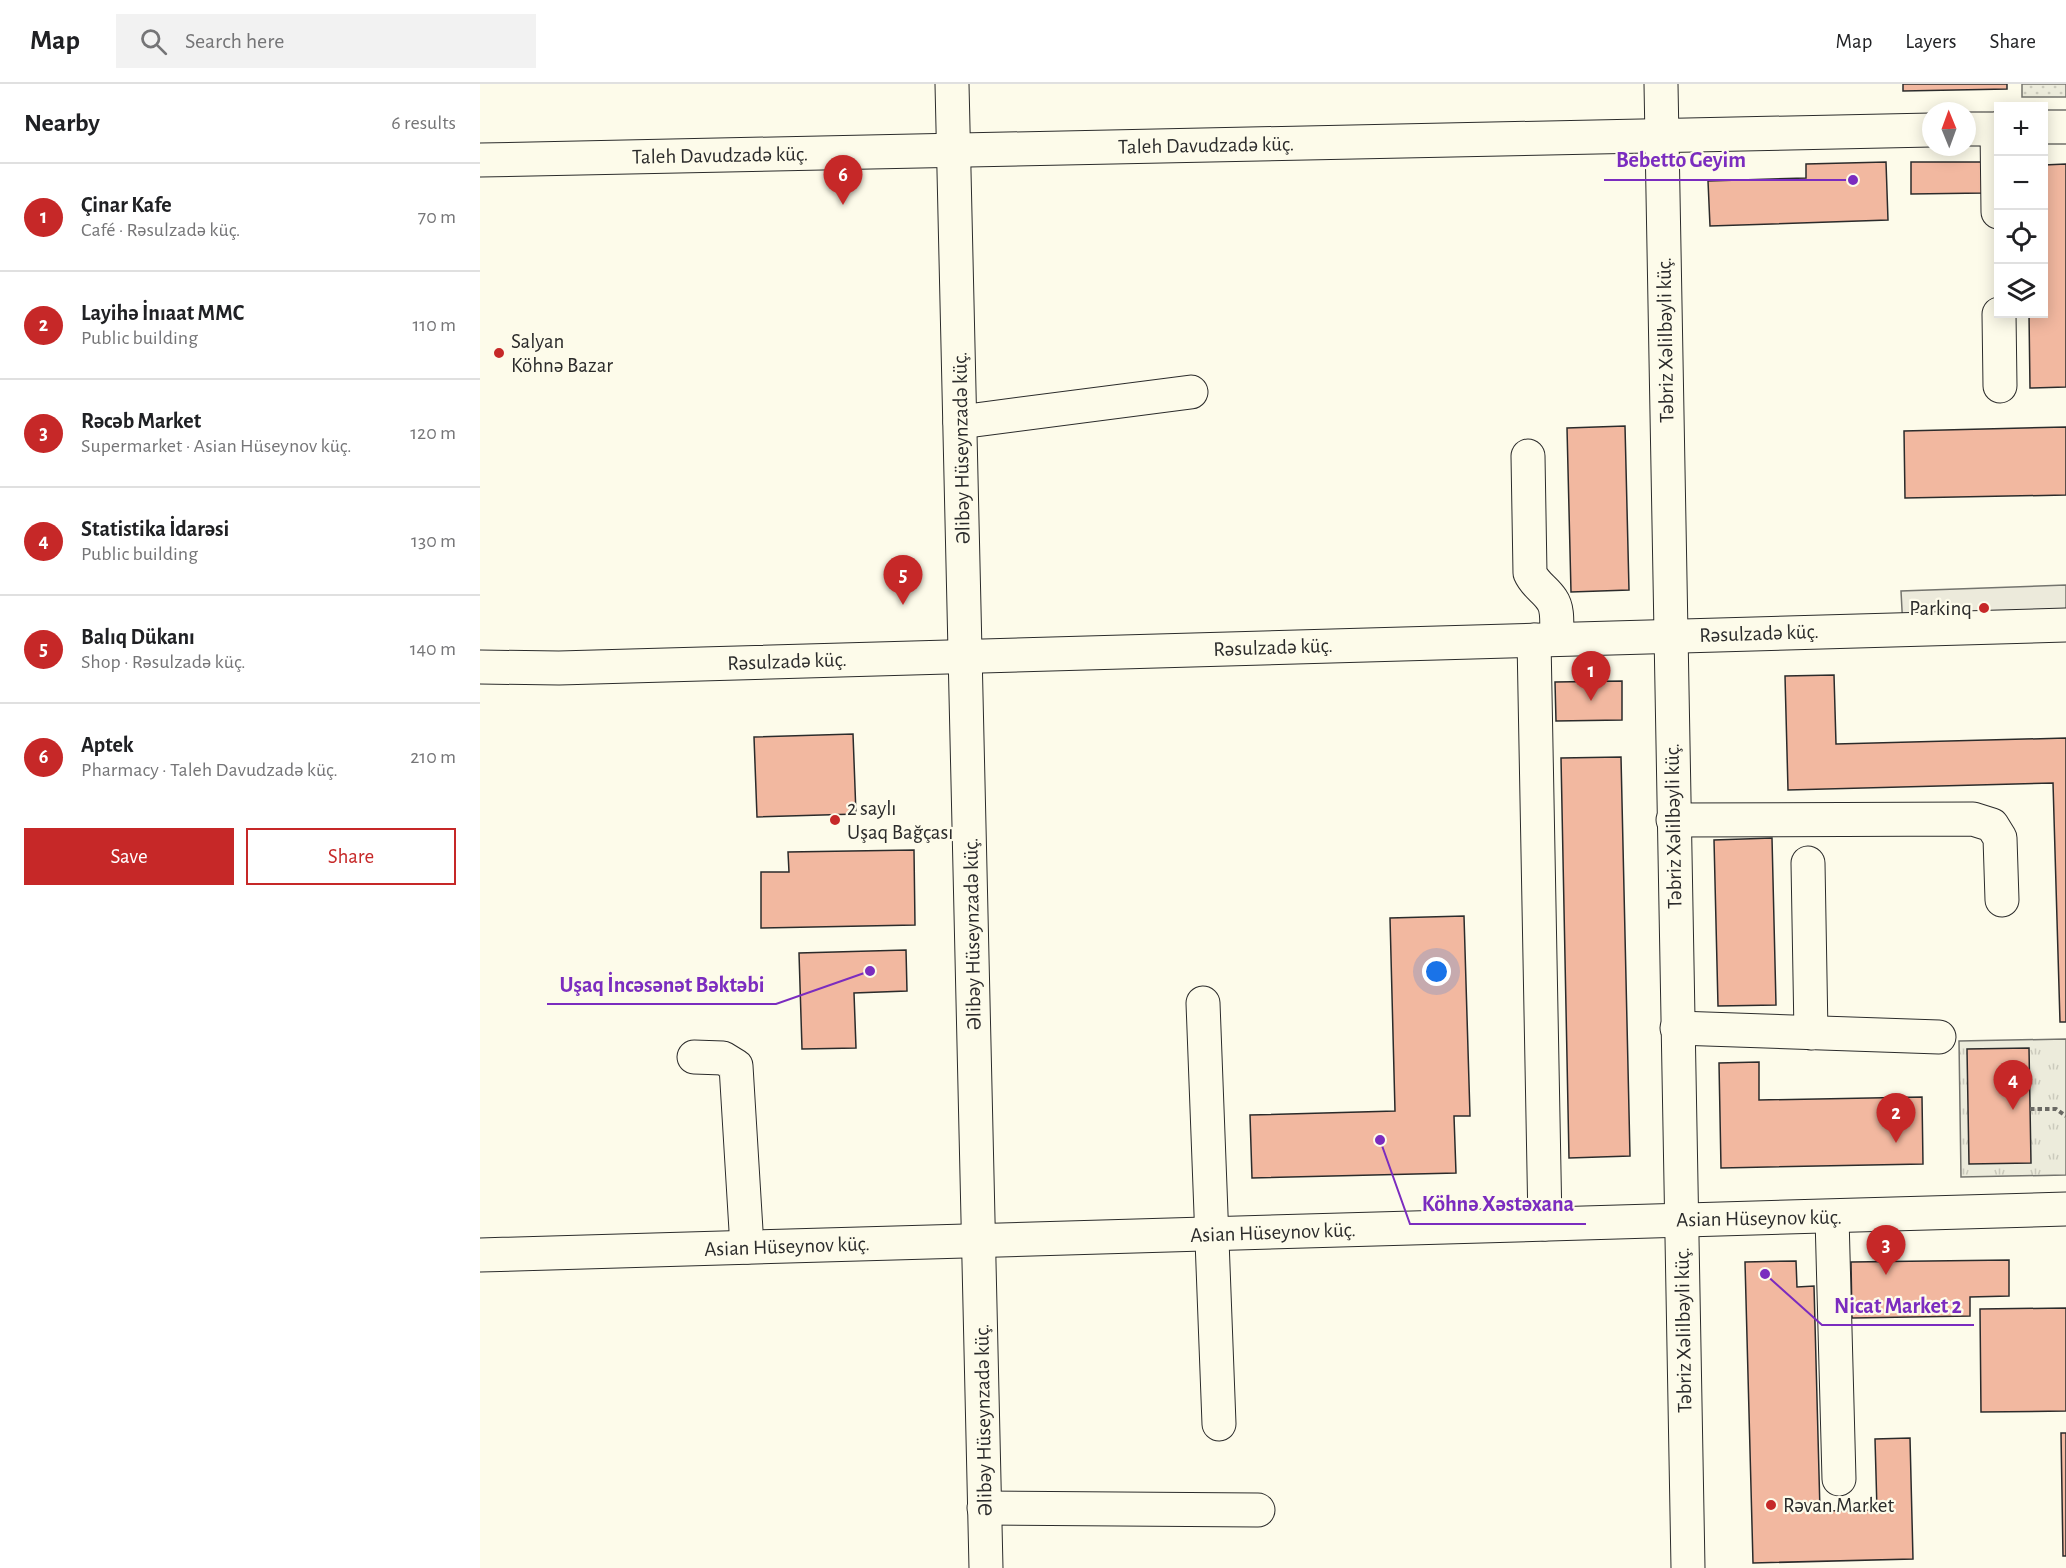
<!DOCTYPE html>
<html lang="en">
<head>
<meta charset="utf-8">
<style>
  body { margin:0; font-family:"Alegreya Sans",sans-serif; background:#f2f2f2; color:#202124 }
  .controls { position:absolute; right:18px; top:18px; display:grid; overflow:hidden; border-radius:0px; box-shadow:0 3px 15px #0003 }
  .controls button { width:54px; height:54px; display:grid; place-items:center; padding:0; border:0; border-bottom:2px solid #e0e0e0; background:#fff; color:#202124; font:30px sans-serif }
  .compass { position:absolute; left:1442px; top:18px; width:54px; height:54px; border-radius:50%; background:#fff; box-shadow:0 3px 15px #0003; rotate:359deg }
  .you { position:absolute; left:957px; top:888px; width:21px; height:21px; margin:-15px; border:4px solid #fff; border-radius:50%; background:#1a73e8; box-shadow:0 0 0 9px #1a73e833 }
  .badge { display:grid; place-items:center; width:39px; height:39px; border-radius:50%; background:#c62828; color:#fff; font-size:20px; font-weight:700 }
  .pin { position:absolute; translate:-50% -50px; filter:drop-shadow(0 2px 3px #0008) }
  .pin::after { content:''; position:absolute; top:32px; width:21px; height:18px; background:inherit; clip-path:polygon(0 0,100% 0,50% 100%) }
  .list { margin:0; padding:0; list-style:none }
  h2 { display:flex; justify-content:space-between; align-items:center; height:78px; margin:0; padding:0 24px; font-size:26px }
  h2 small { font-size:20px; font-weight:400; color:#757577 }
  .list li { display:grid; grid-template-columns:39px 1fr auto; gap:18px; align-items:center; box-sizing:border-box; height:108px; padding:0 24px; border-top:2px solid #e0e0e0 }
  .list b { display:block; font-size:22px; white-space:nowrap }
  .list p { margin:0; font-size:20px; white-space:nowrap; color:#757577 }
  .list em { font-size:20px; font-style:normal; color:#757577 }
  .actions { display:flex; gap:12px; padding:18px 24px }
  .actions a { flex:1; padding:14px 0; border:2px solid #c62828; border-radius:0px; text-align:center; font-size:21px; color:#c62828 }
  .actions .main { background:#c62828; color:#fff }
  .icon { flex:none; width:33px; height:33px; fill:none; stroke:currentColor; stroke-width:2; stroke-linecap:round; stroke-linejoin:round }
  .map { position:relative; flex:none; width:1586px; height:1484px; overflow:hidden }
  header { display:flex; align-items:center; gap:36px; box-sizing:border-box; height:84px; padding:0 30px; background:#fff; border-bottom:2px solid #e0e0e0 }
  header strong { font-size:28px }
  nav { display:flex; gap:33px; margin-inline-start:auto; font-size:21px }
  .search { width:420px; height:54px; background:#f2f2f2; display:flex; align-items:center; gap:15px; box-sizing:border-box; padding:0 21px; border-radius:0px; color:#757577; font-size:22px }
  main { display:flex }
  aside { flex:1; background:#fff }
  .map>svg:first-child { display:block }
  .grass { fill:url(#grass-tufts); stroke:#74746e; stroke-width:1.5 }
  .park { fill:url(#park-dots); stroke:#74746e; stroke-width:1.5 }
  .parking { fill:#eceadb; stroke:#74746e; stroke-width:1.5 }
  .building { fill:#f2b8a0; stroke:#2b2b2b; stroke-width:1.5 }
  .lines { fill:none; stroke-linecap:round; stroke-linejoin:round }
  .minor-casing { stroke:#2b2b2b; stroke-width:35 }
  .path { stroke:#6a6964; stroke-width:4; stroke-dasharray:4.5 3; stroke-linecap:butt }
  .minor { stroke:#fdfbea; stroke-width:33 }
  .poi-dot { fill:#c62828; stroke:#fdfbea; stroke-width:2 }
  .labels { text-anchor:middle; stroke-width:4.5; stroke-linejoin:round; paint-order:stroke }
  .street-label { font-size:21px; fill:#2b2b2b; stroke:#fdfbea }
  .poi-label { font-size:21px; fill:#2b2b2b; stroke:#fdfbea; text-anchor:start }
  .leader { fill:none; stroke:#7b2cbf; stroke-width:2 }
  .callout-dot { fill:#7b2cbf; stroke:#fdfbea; stroke-width:2 }
  .callout-label { font-size:22px; text-anchor:middle; font-weight:bold; fill:#7b2cbf; stroke:#fdfbea; stroke-width:4.5; stroke-linejoin:round; paint-order:stroke }
</style>
</head>
<body>
<header>
<strong>Map</strong>
<div class="search"><svg class="icon" aria-label="search" viewBox="0 0 24 24"><circle cx="10" cy="10" r="6"/><path d="M15 15l6 6"/></svg>Search here</div>
<nav><a>Map</a><a>Layers</a><a>Share</a></nav>
</header>
<main>
<aside>
<h2>Nearby<small>6 results</small></h2>
<ul class="list">
<li><span class="badge">1</span><div><b>Çinar Kafe</b><p>Café · Rəsulzadə küç.</p></div><em>70 m</em></li>
<li><span class="badge">2</span><div><b>Layihə İnıaat MMC</b><p>Public building</p></div><em>110 m</em></li>
<li><span class="badge">3</span><div><b>Rəcəb Market</b><p>Supermarket · Asian Hüseynov küç.</p></div><em>120 m</em></li>
<li><span class="badge">4</span><div><b>Statistika İdarəsi</b><p>Public building</p></div><em>130 m</em></li>
<li><span class="badge">5</span><div><b>Balıq Dükanı</b><p>Shop · Rəsulzadə küç.</p></div><em>140 m</em></li>
<li><span class="badge">6</span><div><b>Aptek</b><p>Pharmacy · Taleh Davudzadə küç.</p></div><em>210 m</em></li>
</ul>
<div class="actions"><a class="main">Save</a><a>Share</a></div>
</aside>
<div class="map">
<svg width="1586" height="1484" viewBox="0 0 1586 1484">
  <defs>
    <pattern id="grass-tufts" width="24" height="20" patternUnits="userSpaceOnUse" patternTransform="scale(1.5)"><rect width="24" height="20" fill="#ecebdb"/><path d="M3 7l-1-3M5 7V3M7 7l1-3M15 17l-1-3M17 17v-4M19 17l1-3" fill="none" stroke="#cbcabc"/></pattern>
    <pattern id="park-dots" width="8" height="8" patternUnits="userSpaceOnUse" patternTransform="scale(1.5)"><rect width="8" height="8" fill="#ecebdb"/><path d="M2 2h.1M6 6h.1" fill="none" stroke="#cbcabc" stroke-width="1.8" stroke-linecap="round"/></pattern>
  </defs>
  <rect width="100%" height="100%" fill="#fdfbea"/>
  <path class="grass" d="M1586 955V1091L1481 1093 1479 957Z"/>
  <rect class="park" x="1542" y="0" width="44" height="13"/>
  <path class="parking" d="M1586 501V541L1423 545 1421 507Z"/>
  <g class="building">
    <path d="M1423 0H1527V5L1423 7Z"/>
    <path d="M1406 78 1408 136 1230 142 1228 97 1326 94V80Z"/>
    <path d="M1431 78H1503L1504 109 1431 110Z"/>
    <path d="M1586 80V303L1550 304 1549 230H1564V81Z"/>
    <path d="M1145 342 1149 506 1091 508 1087 344Z"/>
    <path d="M1586 343V411L1425 414 1424 347Z"/>
    <path d="M1354 591 1356 660 1586 654V938H1580L1573 699 1308 706 1305 592Z"/>
    <path d="M1142 597V636L1076 637 1075 598Z"/>
    <path d="M373 650 376 730 277 733 274 653Z"/>
    <path d="M1141 673 1150 1072 1089 1074 1081 674Z"/>
    <path d="M1292 754 1296 921 1238 922 1234 756Z"/>
    <path d="M434 766 435 841 281 844V788H309L308 768Z"/>
    <path d="M984 832 990 1032H974L976 1089 772 1094 770 1031 915 1027 910 834Z"/>
    <path d="M426 866 427 907 374 909 376 964 322 965 319 869Z"/>
    <path d="M1549 964 1551 1079 1489 1080 1487 965Z"/>
    <path d="M1279 978V1016L1442 1013 1443 1080 1241 1084 1239 979Z"/>
    <path d="M1529 1176V1212L1490 1213V1232L1372 1234 1371 1178Z"/>
    <path d="M1316 1177 1317 1203 1334 1202 1340 1427 1397 1426 1395 1355 1430 1354 1433 1475 1273 1479 1265 1178Z"/>
    <path d="M1586 1224V1327L1501 1328 1500 1225Z"/>
    <path d="M1581 1349H1586V1472H1583Z"/>
  </g>
  <g class="lines">
    <defs>
      <g id="minor">
        <path d="M472 0 506 1484"/>
        <path d="M1181 0 1208 1484"/>
        <path d="M1564 43H1586"/>
        <path d="M1487 45H1518"/>
        <path d="M1517 45 1518 128"/>
        <path d="M0 76 1451 46"/>
        <path d="M1519 230 1520 302"/>
        <path d="M480 338 711 308"/>
        <path d="M1048 372 1050 489C1055 501 1065 505 1072 516 1079 526 1076 543 1077 555"/>
        <path d="M1054 556 1065 1140"/>
        <path d="M0 583 79 584 1586 541"/>
        <path d="M1193 736 1493 735 1512 741 1520 754 1522 816"/>
        <path d="M1328 779 1331 949"/>
        <path d="M723 919 739 1340"/>
        <path d="M1197 944 1459 953"/>
        <path d="M214 973 243 974 256 982 267 1163"/>
        <path d="M1352 1133 1359 1395"/>
        <path d="M0 1171 1586 1125"/>
        <path d="M504 1424 778 1426"/>
      </g>
    </defs>
    <use href="#minor" class="minor-casing"/>
    <path class="path" d="M1550 1025H1576L1586 1032"/>
    <use href="#minor" class="minor"/>
  </g>
  <g class="poi-dot">
    <circle cx="19" cy="269" r="6"/>
    <circle cx="1504" cy="524" r="6"/>
    <circle cx="355" cy="736" r="6"/>
    <circle cx="1291" cy="1421" r="6"/>
  </g>
  <g class="labels">
    <g class="street-label">
      <text transform="translate(726 61) rotate(-1)" y="7">Taleh Davudzadə küç.</text>
      <text transform="translate(240 71) rotate(-1)" y="7">Taleh Davudzadə küç.</text>
      <text transform="translate(1185 256) rotate(-91)" y="7">Təbriz Xəlilbəyli küç.</text>
      <text transform="translate(481 364) rotate(-91)" y="7">Əlibəy Hüseynzadə küç.</text>
      <text transform="translate(1279 549) rotate(-2)" y="7">Rəsulzadə küç.</text>
      <text transform="translate(793 563) rotate(-2)" y="7">Rəsulzadə küç.</text>
      <text transform="translate(307 577) rotate(-2)" y="7">Rəsulzadə küç.</text>
      <text transform="translate(1193 742) rotate(-91)" y="7">Təbriz Xəlilbəyli küç.</text>
      <text transform="translate(492 850) rotate(-91)" y="7">Əlibəy Hüseynzadə küç.</text>
      <text transform="translate(1279 1134) rotate(-1)" y="7">Asian Hüseynov küç.</text>
      <text transform="translate(793 1148) rotate(-2)" y="7">Asian Hüseynov küç.</text>
      <text transform="translate(307 1162) rotate(-2)" y="7">Asian Hüseynov küç.</text>
      <text transform="translate(1203 1246) rotate(-91)" y="7">Təbriz Xəlilbəyli küç.</text>
      <text transform="translate(503 1336) rotate(-91)" y="7">Əlibəy Hüseynzadə küç.</text>
    </g>
    <g class="poi-label">
      <text x="31" y="264">Salyan<tspan x="31" dy="24">Köhnə Bazar</tspan></text>
      <text x="1492" y="531" text-anchor="end">Parkinq</text>
      <text x="367" y="731">2 saylı<tspan x="367" dy="24">Uşaq Bağçası</tspan></text>
      <text x="1303" y="1428">Rəvan Market</text>
    </g>
  </g>
  <path class="leader" d="M1373 96L1278 96H1124M390 887L296 920H67M900 1056L930 1140H1106M1285 1190L1342 1241H1494"/>
  <g class="callout-dot">
    <circle cx="1373" cy="96" r="6"/>
    <circle cx="390" cy="887" r="6"/>
    <circle cx="900" cy="1056" r="6"/>
    <circle cx="1285" cy="1190" r="6"/>
  </g>
  <g class="callout-label">
    <text x="1201" y="83">Bebetto Geyim</text>
    <text x="182" y="908">Uşaq İncəsənət Bəktəbi</text>
    <text x="1018" y="1127">Köhnə Xəstəxana</text>
    <text x="1418" y="1229">Nicat Market 2</text>
  </g>
</svg>
<div class="controls">
<button>+</button>
<button>−</button>
<button><svg class="icon" aria-label="locate" viewBox="0 0 24 24"><circle cx="12" cy="12" r="6"/><path d="M12 2v4M12 18v4M2 12h4M18 12h4"/></svg></button>
<button><svg class="icon" aria-label="layers" viewBox="0 0 24 24"><path d="M12 4l9 5-9 5-9-5zM3 14l9 5 9-5"/></svg></button>
</div>
<svg class="compass" viewBox="-18 -18 36 36"><path d="M0-13l5 13h-10z" fill="#e53935"/><path d="M0 13l5-13h-10z" fill="#757577"/></svg>
<div class="you"></div>
<div class="pin badge" style="left:1111px;top:617px">1</div>
<div class="pin badge" style="left:1416px;top:1059px">2</div>
<div class="pin badge" style="left:1406px;top:1191px">3</div>
<div class="pin badge" style="left:1533px;top:1026px">4</div>
<div class="pin badge" style="left:423px;top:521px">5</div>
<div class="pin badge" style="left:363px;top:121px">6</div>
</div>
</main>
</body>
</html>
